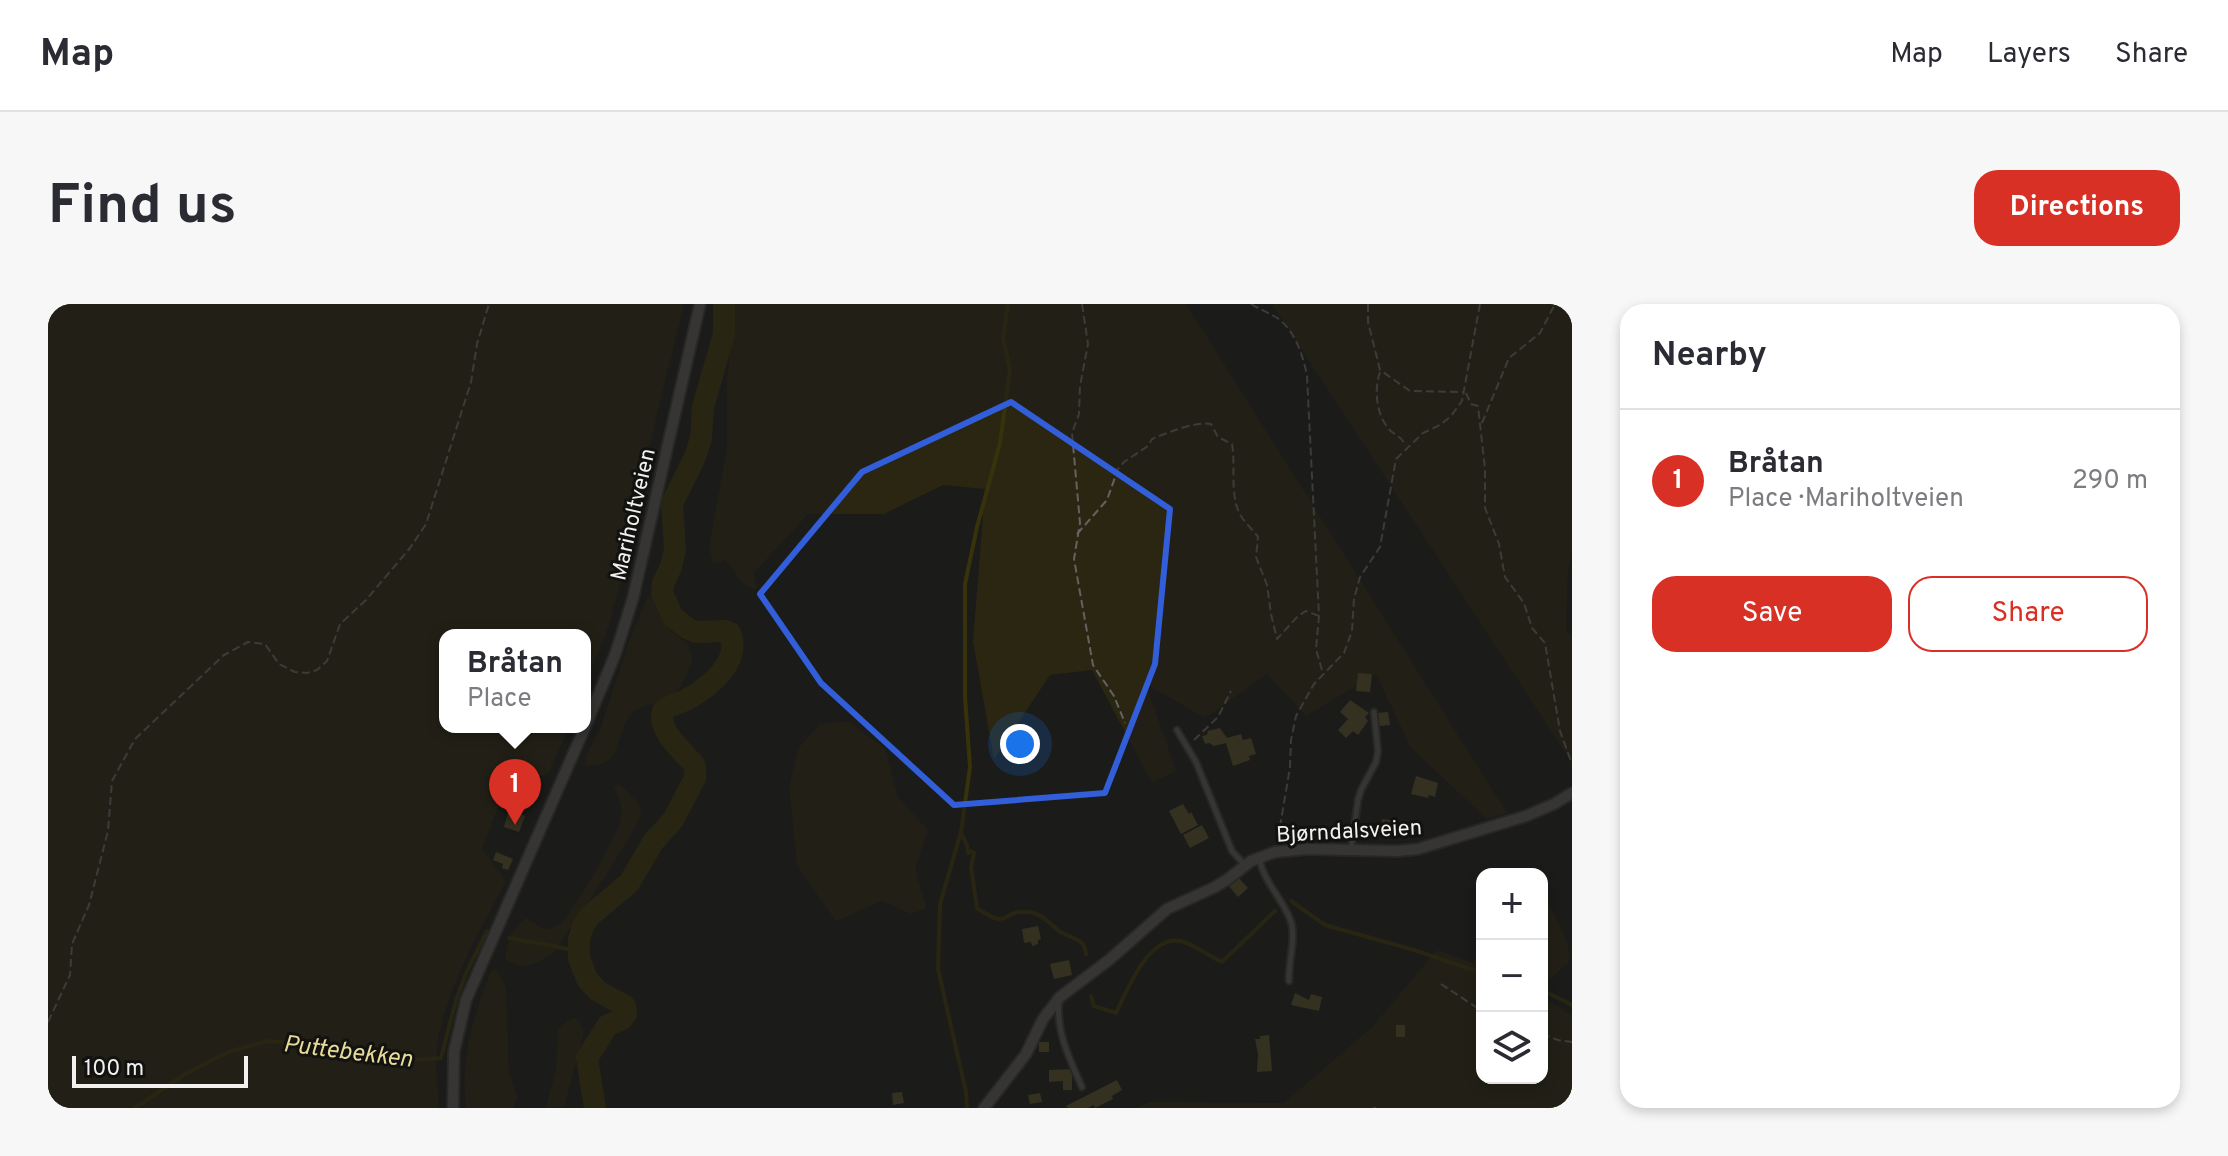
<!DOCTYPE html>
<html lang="en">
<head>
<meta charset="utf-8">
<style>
  body { margin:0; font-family:Overpass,sans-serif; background:#f7f7f7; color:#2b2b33 }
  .controls { position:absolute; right:24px; bottom:24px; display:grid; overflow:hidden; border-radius:16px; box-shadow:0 4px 12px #0003 }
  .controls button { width:72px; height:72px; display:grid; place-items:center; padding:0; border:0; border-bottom:2px solid #e1e1e2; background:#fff; color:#2b2b33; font:40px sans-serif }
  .scale { position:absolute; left:24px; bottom:20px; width:176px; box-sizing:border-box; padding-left:8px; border:4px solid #f2f1f0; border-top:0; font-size:22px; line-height:28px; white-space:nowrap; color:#f2f1f0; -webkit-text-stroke:6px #121210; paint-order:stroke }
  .you { position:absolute; left:972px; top:440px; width:28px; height:28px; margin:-20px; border:6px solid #fff; border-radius:50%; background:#1a73e8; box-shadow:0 0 0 12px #1a73e833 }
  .badge { display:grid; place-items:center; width:52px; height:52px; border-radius:50%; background:#d93025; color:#fff; font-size:26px; font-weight:700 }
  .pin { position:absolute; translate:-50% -66px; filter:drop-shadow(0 2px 4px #0008) }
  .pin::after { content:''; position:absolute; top:42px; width:28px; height:24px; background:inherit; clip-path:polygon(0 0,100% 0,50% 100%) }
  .popup { position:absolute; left:391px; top:325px; width:152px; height:104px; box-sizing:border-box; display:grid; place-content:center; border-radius:16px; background:#fff; filter:drop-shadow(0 2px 6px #0005); font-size:26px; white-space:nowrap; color:#7c7c81 }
  .popup b { font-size:30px; color:#2b2b33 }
  .popup::after { content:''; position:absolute; left:50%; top:100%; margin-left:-16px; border:16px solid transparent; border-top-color:#fff }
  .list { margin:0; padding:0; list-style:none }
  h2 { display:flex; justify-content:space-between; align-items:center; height:104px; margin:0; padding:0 32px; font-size:34px }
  h2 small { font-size:26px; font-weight:400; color:#7c7c81 }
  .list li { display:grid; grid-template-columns:52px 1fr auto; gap:24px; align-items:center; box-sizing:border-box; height:144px; padding:0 32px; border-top:2px solid #e1e1e2 }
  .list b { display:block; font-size:30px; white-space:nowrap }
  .list p { margin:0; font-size:26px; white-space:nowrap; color:#7c7c81 }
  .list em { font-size:26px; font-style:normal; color:#7c7c81 }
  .actions { display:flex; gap:16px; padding:24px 32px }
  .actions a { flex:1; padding:18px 0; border:2px solid #d93025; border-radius:24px; text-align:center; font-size:28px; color:#d93025 }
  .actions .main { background:#d93025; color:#fff }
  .icon { flex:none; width:44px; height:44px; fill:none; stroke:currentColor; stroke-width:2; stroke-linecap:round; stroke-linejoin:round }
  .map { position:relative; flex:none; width:1524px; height:804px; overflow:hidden; border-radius:24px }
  header { display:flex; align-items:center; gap:48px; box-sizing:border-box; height:112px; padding:0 40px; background:#fff; border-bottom:2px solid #e1e1e2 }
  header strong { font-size:38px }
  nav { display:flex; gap:44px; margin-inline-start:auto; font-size:28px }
  .intro { display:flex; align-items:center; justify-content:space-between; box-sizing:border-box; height:192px; padding:0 48px }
  h1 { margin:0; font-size:56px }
  .button { padding:20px 36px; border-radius:24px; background:#d93025; color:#fff; font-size:28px; font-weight:700 }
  main { display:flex; gap:48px; padding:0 48px }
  aside { flex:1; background:#fff; border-radius:24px; box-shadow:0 4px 12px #0003 }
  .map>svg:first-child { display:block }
  .green { fill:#2a2612 }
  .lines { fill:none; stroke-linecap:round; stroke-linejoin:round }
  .stream { stroke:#38320c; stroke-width:4 }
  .river { stroke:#38320c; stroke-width:22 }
  .building { fill:#534c28 }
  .lane-casing { stroke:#353534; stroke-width:9 }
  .street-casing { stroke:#353534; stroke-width:14 }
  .path { stroke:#626260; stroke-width:2; stroke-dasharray:8 4; stroke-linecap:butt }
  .lane { stroke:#575653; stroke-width:5 }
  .street { stroke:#575653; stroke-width:10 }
  .marked { fill:none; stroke:#325eda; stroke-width:6; stroke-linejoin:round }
  .labels { text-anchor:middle; stroke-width:6; stroke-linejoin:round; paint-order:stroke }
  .street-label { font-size:22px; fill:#f2f1f0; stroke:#121210 }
  .water-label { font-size:24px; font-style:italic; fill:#e7db9a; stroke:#121210 }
</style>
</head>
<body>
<header>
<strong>Map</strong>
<nav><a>Map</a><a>Layers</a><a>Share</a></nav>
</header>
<div class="intro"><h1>Find us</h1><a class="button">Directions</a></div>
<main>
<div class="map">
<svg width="1524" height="804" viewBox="0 0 1524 804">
  <rect width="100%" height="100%" fill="#1b1b19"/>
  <g class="green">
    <path d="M0 0H636L602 139 575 271 560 323 537 382V331H397V423H521L500 470 483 475 453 497 434 544 458 577C432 626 403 676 391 730 386 754 389 780 391 804H0Z"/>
    <path d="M682 0H1138L1459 509 1439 515 1363 444 1328 370 1258 412 1219 370 1157 414 1098 380 1128 467 1104 479 1044 366 1002 371 946 455 925 338 937 185 895 181 836 210H760L706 269 709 285C692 285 688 266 677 256L665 260 661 243 679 145V76L684 32Z"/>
    <path d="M1224 0H1524V248L1520 265 1518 327 1524 331V459Z"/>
    <path d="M604 291 620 324 640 341 645 355C640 365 636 380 628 389 617 401 597 397 583 410 566 429 576 466 537 461L538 452 554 420 579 343 600 292Z"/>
    <path d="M799 417 837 444 850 494 880 526 867 564 878 604 863 610 834 597 788 617 749 562 741 482 751 444 772 420Z"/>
    <path d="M569 481H572L589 497 594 509 582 533 544 593 504 650 488 659 474 663 457 656C459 639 464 624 478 614 485 617 492 626 500 625 501 625 510 621 511 621 525 609 570 532 573 514 575 503 571 494 566 484Z"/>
    <path d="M1494 591C1505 609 1524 637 1521 658L1494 682Z"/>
    <path d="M1434 641V774H1494V692L1524 712V804H1088L1101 798 1236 799 1324 723 1389 646 1425 659Z"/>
    <path d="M447 665 453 672 458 684 461 769 469 793 465 804H418C412 753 425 716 442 669Z"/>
    <path d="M526 714 532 718 536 728 516 803 498 804 508 766 510 726 519 717Z"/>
  </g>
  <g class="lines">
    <g class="stream">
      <path d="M913 529 919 541 920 549 923 547 926 549 923 563 929 604C964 628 952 605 980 608 994 609 1002 620 1011 627 1018 632 1028 633 1034 639 1037 642 1037 646 1038 650"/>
      <path d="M1243 597 1277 621 1366 646 1434 669"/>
      <path d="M461 634 531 647"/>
      <path d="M1494 686 1524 701"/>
      <path d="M1043 692 1046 702 1068 709C1079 686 1101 630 1133 637 1147 641 1161 652 1174 658L1227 607"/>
      <path d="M87 804 137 770 180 748 220 737 261 740 365 756 393 754 408 696 419 667 439 627"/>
      <path d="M919 804 918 788 890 665 892 600 913 528 922 463 917 393V280L929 223 952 139 962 66 955 34 960 0"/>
    </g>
    <path class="river" d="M547 804 539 754 560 721 573 716 578 710 577 702 550 687 539 675 531 654V635L536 620 543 611 581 579 605 538 625 516 647 474V462C636 447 609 428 615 407 622 401 630 400 638 396 660 384 694 358 682 329L677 327 648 328 639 324 625 313 614 289 615 279 623 263 627 245 624 199 647 153 653 134 655 103 676 30V0"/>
  </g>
  <g class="building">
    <path d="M1310 369 1324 370 1322 388 1308 387Z"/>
    <path d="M1302 396 1321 409 1317 413 1320 417 1310 431 1305 427 1298 434 1290 426 1300 415 1292 408Z"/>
    <path d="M1340 408 1342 421 1330 422 1328 409Z"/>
    <path d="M1172 424 1179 434 1193 430 1195 436 1203 434 1208 450 1201 452 1202 456 1185 462 1178 439 1166 442 1161 439 1157 440 1154 432 1159 431 1160 427Z"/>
    <path d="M1368 472 1390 479 1387 493 1381 491 1380 494 1363 490Z"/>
    <path d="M464 495 476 500 473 510 477 512 471 528 456 523Z"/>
    <path d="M1135 500 1141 510 1143 508 1150 521 1133 530 1121 507Z"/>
    <path d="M1334 515 1349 517 1348 531 1332 530Z"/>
    <path d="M1154 521 1161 534 1142 544 1135 531Z"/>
    <path d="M448 548 465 555 460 566 454 564 455 560 445 556Z"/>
    <path d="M1189 572 1200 584 1190 593 1180 581Z"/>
    <path d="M990 622 993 635 990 636V640L984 642 983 638 976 639 974 625Z"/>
    <path d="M1021 656 1024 671 1006 675 1002 660Z"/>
    <path d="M1247 689 1261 696 1263 690 1274 693 1271 707 1243 701Z"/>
    <rect x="1348" y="721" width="9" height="12"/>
    <path d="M1221 731 1224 767 1209 768 1210 750 1207 735H1212V732Z"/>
    <rect x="991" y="738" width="10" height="10"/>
    <path d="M1024 765V786H1015V777L1001 778V766Z"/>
    <path d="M1069 776 1074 786 1064 792 1065 795 1047 804 1046 801 1040 804H1020L1018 802Z"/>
    <path d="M854 788 856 799 845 801 844 789Z"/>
    <path d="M992 789 994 798 982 800 980 791Z"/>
  </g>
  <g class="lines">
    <defs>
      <g id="lane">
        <path d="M1129 426 1148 458 1184 547 1196 560"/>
        <path d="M1303 546 1310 496 1313 486 1328 458 1330 447 1326 408"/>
        <path d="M1211 554C1216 578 1233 593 1242 615 1249 632 1240 658 1241 677"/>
        <path d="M1011 698C1008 728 1022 756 1034 783"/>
      </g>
      <g id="street">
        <path d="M537 423 567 351 585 294 652 0"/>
        <path d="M405 804 406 748 418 696 537 423"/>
        <path d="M936 804 978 750 995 715 1012 693 1061 656 1119 605 1167 583 1180 575 1203 557 1227 548 1259 545 1349 547 1370 545 1478 512 1506 500 1524 489"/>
      </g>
    </defs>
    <use href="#lane" class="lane-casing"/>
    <use href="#street" class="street-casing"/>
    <g class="path">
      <path d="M1034 0 1040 40 1032 82 1031 110 1024 129 1032 219 1026 255 1045 361 1066 392 1077 419"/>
      <path d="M1203 0C1211 5 1219 8 1226 12 1246 23 1255 51 1259 72L1271 312 1268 345 1275 370"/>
      <path d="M1320 0V18L1332 66 1362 87 1416 88"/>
      <path d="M1332 68C1326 85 1328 109 1340 124 1346 132 1354 131 1357 142"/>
      <path d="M1418 89 1423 100 1430 102 1437 165V204L1451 240 1457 273 1476 299 1484 324 1497 339 1512 427 1524 460"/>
      <path d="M1434 119 1461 54 1492 29 1507 0"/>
      <path d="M1029 230 1059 196 1070 165 1076 158 1100 142 1104 135C1119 129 1147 117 1163 120L1170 133 1184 140C1188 161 1181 193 1193 212 1198 220 1205 226 1210 233L1208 253 1219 281 1223 310 1229 335 1250 312 1258 307 1271 312"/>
      <path d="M1146 436 1170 413 1183 387"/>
      <path d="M1230 535 1242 463 1243 436 1248 412 1266 380 1296 349 1304 327 1306 295 1312 273 1332 243 1348 155 1375 129 1392 121 1403 112 1414 97 1432 0"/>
      <path d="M1393 680 1434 707"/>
      <path d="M0 718 22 671 24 640 41 601 60 527 64 477 87 435 176 351 200 338 217 340 231 360 247 368 259 369 269 366 279 357 292 320 318 296 362 244 378 220 423 78 429 40 441 0"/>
      <path d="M1494 730 1510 736 1524 738"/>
      <path d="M1325 804H1328"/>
    </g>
    <use href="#lane" class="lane"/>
    <use href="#street" class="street"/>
  </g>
  <path d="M0 0H1524V804H0ZM963 98 1122 205 1107 360 1057 489 906 501 773 379 712 290 814 168Z" fill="#1b1b19" fill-opacity=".55" fill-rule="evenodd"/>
  <path class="marked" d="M963 98 1122 205 1107 360 1057 489 906 501 773 379 712 290 814 168Z"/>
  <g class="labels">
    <g class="street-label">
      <text transform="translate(584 210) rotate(-77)" y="8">Mariholtveien</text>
      <text transform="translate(1301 526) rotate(-3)" y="8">Bjørndalsveien</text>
    </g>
    <g class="water-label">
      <text transform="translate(300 747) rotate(7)" y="8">Puttebekken</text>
    </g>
  </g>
</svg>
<div class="controls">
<button>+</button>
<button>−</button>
<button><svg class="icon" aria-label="layers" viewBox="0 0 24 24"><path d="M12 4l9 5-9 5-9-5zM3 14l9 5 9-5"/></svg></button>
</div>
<div class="scale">100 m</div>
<div class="you"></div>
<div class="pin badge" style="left:467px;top:521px">1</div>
<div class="popup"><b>Bråtan</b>Place</div>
</div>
<aside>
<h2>Nearby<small></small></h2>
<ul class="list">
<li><span class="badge">1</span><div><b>Bråtan</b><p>Place · Mariholtveien</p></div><em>290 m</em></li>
</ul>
<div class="actions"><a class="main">Save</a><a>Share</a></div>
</aside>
</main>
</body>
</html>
